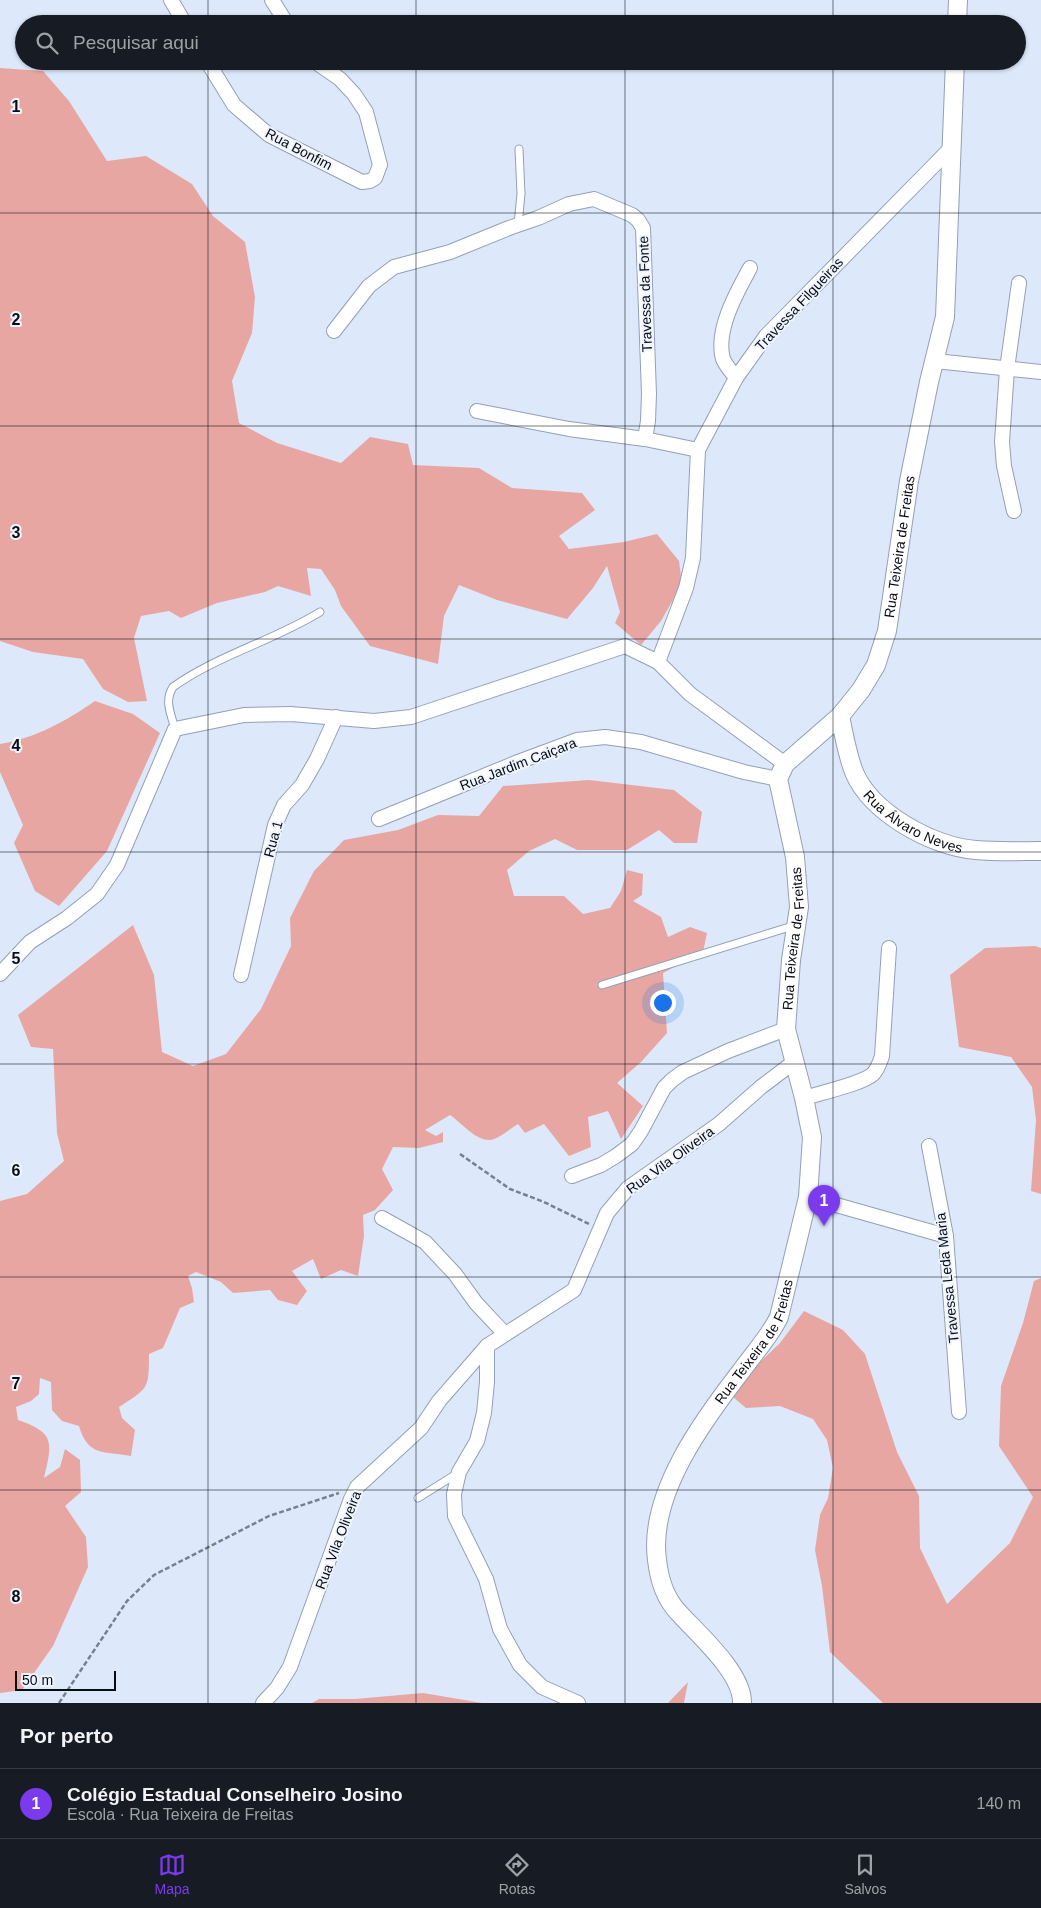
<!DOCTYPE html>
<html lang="pt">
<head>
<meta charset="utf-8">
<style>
  body { margin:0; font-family:Arial,sans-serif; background:#242831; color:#f1f3f6 }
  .scale { position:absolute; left:15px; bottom:12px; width:101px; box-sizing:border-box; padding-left:5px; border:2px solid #080d14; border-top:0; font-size:14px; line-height:18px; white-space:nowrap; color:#080d14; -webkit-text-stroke:4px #eff5ff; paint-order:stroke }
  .you { position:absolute; left:662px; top:1002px; width:18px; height:18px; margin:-12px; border:4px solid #fff; border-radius:50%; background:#1a73e8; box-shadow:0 0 0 8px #1a73e833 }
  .badge { display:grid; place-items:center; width:32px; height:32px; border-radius:50%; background:#7c3aed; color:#fff; font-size:16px; font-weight:700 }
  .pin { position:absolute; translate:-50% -41px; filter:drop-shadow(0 1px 2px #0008) }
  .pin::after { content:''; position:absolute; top:26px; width:18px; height:15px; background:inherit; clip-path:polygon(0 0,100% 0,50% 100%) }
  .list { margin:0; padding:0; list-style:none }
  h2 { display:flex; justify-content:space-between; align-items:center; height:65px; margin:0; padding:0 20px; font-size:21px }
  h2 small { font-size:16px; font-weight:400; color:#9ea1a6 }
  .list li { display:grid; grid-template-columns:32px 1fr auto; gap:15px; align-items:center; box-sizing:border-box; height:70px; padding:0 20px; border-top:1px solid #363941 }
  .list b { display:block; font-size:19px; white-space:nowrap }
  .list p { margin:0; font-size:16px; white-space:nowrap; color:#9ea1a6 }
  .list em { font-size:16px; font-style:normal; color:#9ea1a6 }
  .icon { flex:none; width:28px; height:28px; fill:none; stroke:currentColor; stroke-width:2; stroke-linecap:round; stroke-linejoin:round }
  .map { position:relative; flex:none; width:1041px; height:1703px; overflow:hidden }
  .search { position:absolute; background:#171b24; box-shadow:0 1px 4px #0004; left:15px; right:15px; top:15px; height:55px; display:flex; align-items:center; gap:12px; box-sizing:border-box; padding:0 18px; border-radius:28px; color:#9ea1a6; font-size:19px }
  .sheet { height:135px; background:#171b24 }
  nav { display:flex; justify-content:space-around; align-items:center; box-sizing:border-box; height:70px; border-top:1px solid #363941; background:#171b24; font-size:14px; color:#9ea1a6 }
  nav a { display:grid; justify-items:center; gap:2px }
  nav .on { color:#7c3aed }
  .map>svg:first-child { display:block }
  .green { fill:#e8a6a2 }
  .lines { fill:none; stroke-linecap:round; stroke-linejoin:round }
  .service-casing { stroke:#92a0b6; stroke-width:9 }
  .minor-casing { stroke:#92a0b6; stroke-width:16 }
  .tertiary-casing { stroke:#92a0b6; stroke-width:20 }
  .path { stroke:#77808d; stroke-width:2.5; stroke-dasharray:5 2.5; stroke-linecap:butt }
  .service { stroke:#fff; stroke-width:7 }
  .minor { stroke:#fff; stroke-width:14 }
  .tertiary { stroke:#fff; stroke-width:18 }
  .grid { fill:none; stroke:#080d14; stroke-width:1; stroke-opacity:0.55 }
  .labels { text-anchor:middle; stroke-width:4; stroke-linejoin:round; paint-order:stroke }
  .street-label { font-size:14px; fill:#080d14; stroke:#eff5ff }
  .grid-label { font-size:16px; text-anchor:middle; font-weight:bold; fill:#080d14; stroke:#eff5ff; stroke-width:4; stroke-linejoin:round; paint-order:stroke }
</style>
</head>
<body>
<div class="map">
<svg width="1041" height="1703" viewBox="0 0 1041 1703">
  <rect width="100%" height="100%" fill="#dde9fb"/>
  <g class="green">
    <path d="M0 68 43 71 69 101 107 161 146 156 192 184 213 216 245 242 255 297 252 333 232 381 239 423 277 443 341 463 370 437 408 444 413 465 479 468 512 488 582 493 595 510 559 536 569 549 624 542 657 534 679 561 682 584 661 621 641 645 615 623 620 612 607 566 593 588 567 619 497 600 459 585 444 616 438 664 370 646 341 606 335 590 321 569 307 568 311 596 278 586 265 592 217 603 181 618 169 611 141 616 134 638 147 701 128 702 103 689 83 659 33 652 0 641Z"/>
    <path d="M95 701 133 714 160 733 107 851 59 906 35 891 14 843 23 825 0 772V744C36 738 66 721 95 701Z"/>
    <path d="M589 780 674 790 702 812 697 843H674L659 830 627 850H577L555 839 529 851 507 870 514 896H564L583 914 610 908 621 891 627 870 643 874 642 895 633 901 661 917 668 937 690 927 707 933 703 952 663 973 667 1033 641 1062 617 1083 643 1106 621 1139 608 1111 588 1117 591 1147 569 1156 544 1124 525 1133 518 1124C510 1129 502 1136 494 1139 479 1145 462 1123 450 1115L425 1130 436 1136 443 1132V1142L419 1148 393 1147 382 1169 393 1190 375 1210 363 1215 364 1236 358 1276 341 1270 321 1279 313 1259 292 1271 307 1291 297 1305 278 1300 270 1290 233 1293 221 1282 196 1272 188 1276 192 1288 194 1302 180 1308 163 1348 149 1354C149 1390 148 1388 119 1407L122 1418 135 1430 131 1456C104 1451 88 1457 79 1426L62 1421 52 1410 51 1382 40 1378 39 1394 31 1401 16 1407 18 1420C56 1433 52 1443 44 1478L60 1467 65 1449 80 1460 81 1492 65 1506 86 1537 88 1567 53 1646 22 1690 0 1693V1201L27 1194 64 1161 57 1133 53 1049 31 1047 18 1015 133 925 154 975 162 1052 193 1066 226 1054 261 1009 291 946 290 918 314 871 344 840 398 830 438 815 479 816 503 786Z"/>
    <path d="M1035 946 1041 948V1194L1031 1191 1036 1120 1032 1087 1011 1057 959 1047 950 975 985 948Z"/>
    <path d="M1041 1278V1703H883L830 1652 822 1586 815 1550 820 1515 828 1498 833 1468 827 1440 813 1419 780 1406 746 1408 733 1397 753 1369 780 1343 804 1311 843 1330 865 1354 897 1452 919 1496 920 1548 947 1604 1010 1543 1033 1497 999 1446 1001 1386 1023 1323 1034 1281Z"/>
    <path d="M688 1682 684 1703H668Z"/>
    <path d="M423 1693 482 1703H312L319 1699H355Z"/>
  </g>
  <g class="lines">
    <defs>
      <g id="service">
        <path d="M518 225 521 194 519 149"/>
        <path d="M175 729C171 714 164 701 173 687 218 655 273 641 320 612"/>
        <path d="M602 985 796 925"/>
        <path d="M418 1498 458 1473"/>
      </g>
      <g id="minor">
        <path d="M171 0 185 24"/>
        <path d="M272 0 287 24"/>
        <path d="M207 61 234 105 269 135 362 182 370 181 375 178 380 165 366 112 354 94 340 79 314 61"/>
        <path d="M334 331 369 286 394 267 450 252 509 228 538 218 569 204 594 199 632 215 638 220 643 228 649 394 648 421 645 439"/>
        <path d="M935 361 1041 372"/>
        <path d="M736 378C732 372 726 366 723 359 715 330 737 292 750 268"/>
        <path d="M477 411 569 429 645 439 698 450"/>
        <path d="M1014 511 1004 466 1002 442 1007 369 1019 283"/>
        <path d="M658 662 686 588 693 558 698 450 736 378 766 336 951 148"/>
        <path d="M379 819 518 762 577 740 605 737 641 742 744 772 778 779"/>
        <path d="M0 974 30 942 67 918 97 894 117 865 175 729 244 715 291 714 374 721 411 717 625 646 658 662 690 694 785 764"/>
        <path d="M241 975 275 825 284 805 302 785 317 759 336 717"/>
        <path d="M804 1098C820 1093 862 1084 873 1074 878 1069 880 1062 882 1056L889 948"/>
        <path d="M929 1146 946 1236 959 1412"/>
        <path d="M572 1176 601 1165 616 1156 632 1144 641 1131 664 1088 672 1080 683 1072 728 1051 786 1029"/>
        <path d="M808 1197 946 1236"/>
        <path d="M382 1218 425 1242 455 1274 476 1303 505 1334"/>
        <path d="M487 1346V1382L484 1413 477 1441 459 1472 454 1494 455 1516 486 1579 500 1629 520 1665 542 1687 578 1703"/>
        <path d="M263 1703 277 1688 290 1667 351 1499 357 1487 421 1428 439 1401 487 1346 574 1290 607 1213 628 1188 719 1124 761 1087 794 1062"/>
      </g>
      <g id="tertiary">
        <path d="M957 24 958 0"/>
        <path id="s1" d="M840 716C844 735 847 754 854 772 871 813 933 847 976 850 997 852 1019 851 1041 851"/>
        <path id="s2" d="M742 1703C743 1673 698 1634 678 1612 665 1598 659 1578 657 1560 648 1494 704 1419 742 1370 755 1352 770 1336 779 1317L808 1197 812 1137 804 1098 786 1029 791 960 799 907 795 857 778 779 785 764 840 716 861 690 876 665 887 631 909 481 929 382 945 317 955 61"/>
      </g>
    </defs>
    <use href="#service" class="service-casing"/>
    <use href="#minor" class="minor-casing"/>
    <use href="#tertiary" class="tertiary-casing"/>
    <g class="path">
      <path d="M460 1154 510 1189 544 1202 589 1224"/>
      <path d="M59 1703 127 1601 154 1575 269 1516 339 1493"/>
    </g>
    <use href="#service" class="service"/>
    <use href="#minor" class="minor"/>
    <use href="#tertiary" class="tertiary"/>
  </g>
  <path class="grid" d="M208 0V24M416 0V24M625 0V24M833 0V24M208 61V1703M416 61V1703M625 61V1703M833 61V1703M0 213H1041M0 426H1041M0 639H1041M0 852H1041M0 1064H1041M0 1277H1041M0 1490H1041"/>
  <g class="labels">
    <g class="street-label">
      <text transform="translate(299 149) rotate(28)" y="5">Rua Bonfim</text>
      <text transform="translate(645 294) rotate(-92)" y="5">Travessa da Fonte</text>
      <text transform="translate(799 304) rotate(-47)" y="5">Travessa Filgueiras</text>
      <text dy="5" stroke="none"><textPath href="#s2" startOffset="1269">Rua Teixeira de Freitas</textPath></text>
      <text transform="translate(518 764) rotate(-21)" y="5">Rua Jardim Caiçara</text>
      <text dy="5" stroke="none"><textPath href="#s1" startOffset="138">Rua Álvaro Neves</textPath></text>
      <text transform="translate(273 839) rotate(-75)" y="5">Rua 1</text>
      <text dy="5" stroke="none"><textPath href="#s2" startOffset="834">Rua Teixeira de Freitas</textPath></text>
      <text transform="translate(670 1160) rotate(-36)" y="5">Rua Vila Oliveira</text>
      <text transform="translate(947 1278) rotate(-96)" y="5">Travessa Leda Maria</text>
      <text dy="5" stroke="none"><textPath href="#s2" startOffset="415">Rua Teixeira de Freitas</textPath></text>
      <text transform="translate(338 1540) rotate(-69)" y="5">Rua Vila Oliveira</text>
    </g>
  </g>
  <g class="grid-label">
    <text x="16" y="112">1</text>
    <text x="16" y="325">2</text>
    <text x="16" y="538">3</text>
    <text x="16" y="751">4</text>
    <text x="16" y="964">5</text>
    <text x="16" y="1176">6</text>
    <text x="16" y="1389">7</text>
    <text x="16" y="1602">8</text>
  </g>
</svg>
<div class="scale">50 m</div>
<div class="you"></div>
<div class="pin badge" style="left:824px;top:1226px">1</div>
<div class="search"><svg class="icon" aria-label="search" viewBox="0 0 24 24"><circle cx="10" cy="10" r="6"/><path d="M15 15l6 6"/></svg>Pesquisar aqui</div>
</div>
<section class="sheet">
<h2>Por perto<small></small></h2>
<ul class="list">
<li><span class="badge">1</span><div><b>Colégio Estadual Conselheiro Josino</b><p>Escola · Rua Teixeira de Freitas</p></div><em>140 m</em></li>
</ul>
</section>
<nav>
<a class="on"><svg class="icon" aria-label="map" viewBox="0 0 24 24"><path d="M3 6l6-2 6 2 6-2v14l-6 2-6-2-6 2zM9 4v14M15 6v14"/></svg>Mapa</a>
<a><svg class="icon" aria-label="directions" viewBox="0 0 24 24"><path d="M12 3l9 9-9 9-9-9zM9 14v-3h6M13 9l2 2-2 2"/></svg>Rotas</a>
<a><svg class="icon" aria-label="saved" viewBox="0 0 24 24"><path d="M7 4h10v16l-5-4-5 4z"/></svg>Salvos</a>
</nav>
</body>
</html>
